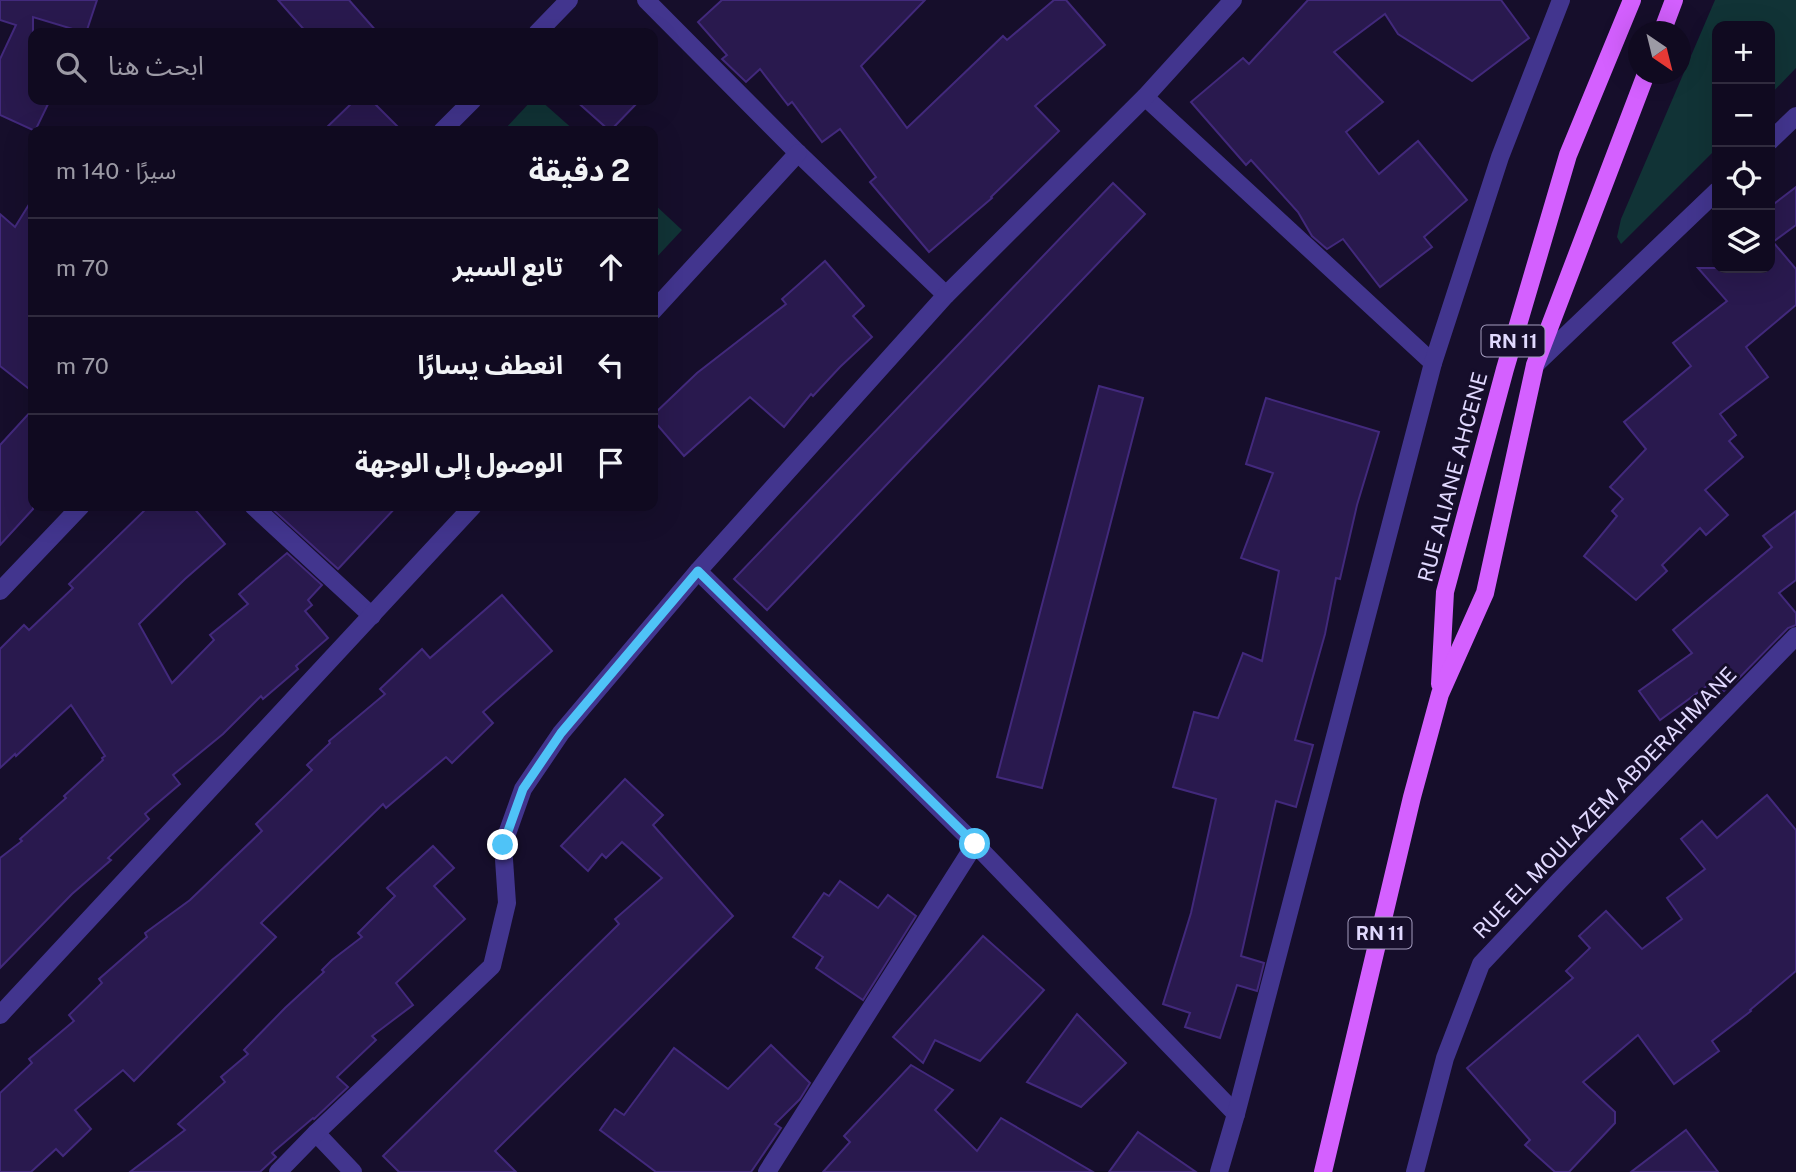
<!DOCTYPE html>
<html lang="ar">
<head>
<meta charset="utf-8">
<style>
  body { margin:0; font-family:"Public Sans","Noto Sans Arabic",sans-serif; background:#191329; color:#f1f3f6; direction:rtl }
  .controls { position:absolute; right:21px; top:21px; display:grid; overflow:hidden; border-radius:14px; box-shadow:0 7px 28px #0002 }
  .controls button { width:63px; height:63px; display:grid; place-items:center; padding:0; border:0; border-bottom:2px solid #302b3e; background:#100a20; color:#f1f3f6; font:35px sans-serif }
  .compass { position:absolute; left:1628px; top:21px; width:63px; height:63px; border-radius:50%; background:#100a20; box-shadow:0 7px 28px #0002; rotate:145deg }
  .stop { position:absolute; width:21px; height:21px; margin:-16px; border:5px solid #4fc3f7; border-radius:50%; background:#fff }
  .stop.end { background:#4fc3f7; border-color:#fff; box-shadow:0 2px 7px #0008 }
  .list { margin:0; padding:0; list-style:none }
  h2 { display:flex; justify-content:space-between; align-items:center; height:91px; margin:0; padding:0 28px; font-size:30px }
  h2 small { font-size:23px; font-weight:400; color:#9c9aa5 }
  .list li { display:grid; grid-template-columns:46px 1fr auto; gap:21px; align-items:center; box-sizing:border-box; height:98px; padding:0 28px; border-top:2px solid #302b3e }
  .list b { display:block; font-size:26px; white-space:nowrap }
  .list em { font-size:23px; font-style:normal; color:#9c9aa5 }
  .icon { flex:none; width:38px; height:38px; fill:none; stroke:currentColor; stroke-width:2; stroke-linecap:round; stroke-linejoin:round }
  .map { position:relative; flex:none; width:1796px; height:1172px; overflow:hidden; direction:ltr }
  .search { position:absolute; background:#100a20; box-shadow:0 7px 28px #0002; left:28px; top:28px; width:630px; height:77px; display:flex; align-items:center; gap:18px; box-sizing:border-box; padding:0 24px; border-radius:14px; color:#9c9aa5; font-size:26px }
  .panel { position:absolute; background:#100a20; box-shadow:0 7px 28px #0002; left:28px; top:126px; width:630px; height:385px; border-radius:14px; direction:rtl }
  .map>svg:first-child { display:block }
  .green { fill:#113336 }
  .building { fill:#29194e; stroke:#42297c; stroke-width:2 }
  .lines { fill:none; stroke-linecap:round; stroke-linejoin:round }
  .minor { stroke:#42358e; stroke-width:18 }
  .major { stroke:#d460ff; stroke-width:18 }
  .route { stroke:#4fc3f7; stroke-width:9 }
  .labels { text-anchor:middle; stroke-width:6; stroke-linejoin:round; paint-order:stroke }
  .shield { fill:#160e2b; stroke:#a49cbf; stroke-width:2 }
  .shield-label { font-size:19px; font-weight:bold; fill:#e1d9ff }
  .street-label { font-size:21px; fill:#e1d9ff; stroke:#160e2b }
</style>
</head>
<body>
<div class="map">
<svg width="1796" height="1172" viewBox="0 0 1796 1172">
  <rect width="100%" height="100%" fill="#160e2b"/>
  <g class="green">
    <path d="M1715 0H1796V68L1770 95V26H1717V148L1621 244 1617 237 1621 219Z"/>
    <path d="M532 100H540L575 131H503Z"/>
    <path d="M653 203 682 230 653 261Z"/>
  </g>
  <g class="building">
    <path d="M0 0H97L86 33 33 17V100H50L35 131 0 115V59L16 25 0 20Z"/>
    <path d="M278 0H349L378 33H307Z"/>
    <path d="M722 0H925L861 66 907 128 1003 36 1007 40 1054 0H1066L1105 45 1035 106 1059 131 991 197 992 198 929 252 870 182 876 177 840 129 822 142 792 102 788 105 760 69 746 82 722 59 727 55 698 22Z"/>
    <path d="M1308 0H1501L1529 38 1472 81 1398 34 1385 14 1334 52 1383 102 1346 132 1379 174 1418 141 1467 200 1424 237 1432 247 1380 287 1343 239 1327 249 1312 236 1298 212 1251 160 1246 165 1191 102 1243 58 1249 64Z"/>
    <path d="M355 100H371L402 131H323Z"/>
    <path d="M575 100H640L610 131Z"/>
    <path d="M1113 183 1145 214 767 610 734 579Z"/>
    <path d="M1796 187V225L1773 242 1796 269V305L1746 347 1768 377 1720 414 1736 435 1729 441 1743 457 1705 490 1728 515 1706 535 1700 528 1662 565 1667 571 1636 600 1584 556 1617 516 1612 511 1623 499 1610 487 1646 449 1624 422 1691 366 1673 343 1727 301 1698 268H1770V207Z"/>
    <path d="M33 198V392L0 366V214L15 227Z"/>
    <path d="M825 261 864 306 853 316 872 337 840 367 813 396 811 394 784 427 750 397 684 456 653 420V415L697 373 786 304 782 299Z"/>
    <path d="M1099 386 1143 398 1042 788 997 777Z"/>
    <path d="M1266 398 1379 432 1357 505 1340 579 1336 578 1325 634 1295 740 1313 745 1296 807 1276 801 1241 956 1264 963 1257 991 1237 985 1220 1038 1185 1027 1190 1013 1163 1004 1191 913 1216 799 1173 787 1194 712 1218 718 1243 653 1262 661 1279 571 1241 558 1273 473 1246 464Z"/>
    <path d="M33 409V509L0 545V445Z"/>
    <path d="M149 506H192L225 544 185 579 139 624 172 683 214 640 210 635 248 604 239 594 287 553 322 585 308 600 312 605 305 611 328 638 296 666 298 669 263 699 261 696 223 734 173 775 180 784 145 814 149 819 108 858 111 860 72 894 0 968V858L22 841 20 839 66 798 64 796 103 760 102 758 105 756 71 705 16 756 15 754 0 768V649L24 625 29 630 73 588 69 584Z"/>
    <path d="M269 506H397L338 569Z"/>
    <path d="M1796 511V580L1779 593 1796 613V625L1788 628 1740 677 1724 691 1715 680 1660 720 1639 691 1692 653 1673 630 1772 547 1763 536Z"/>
    <path d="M502 595 552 651 483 712 493 723 452 763 446 757 386 808 383 804 261 923 276 937 134 1081 123 1070 75 1110 91 1129 63 1156 56 1149 31 1172H0V1093L32 1063 29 1059 74 1021 69 1015 102 983 99 979 147 937 145 933 190 900 262 831 256 824 312 770 307 765 330 743 329 741 385 694 380 689 422 649 430 658Z"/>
    <path d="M625 779 663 815 653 825 733 916 495 1151 516 1172H399L383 1156 619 924 615 919 662 878 622 842 606 858 602 854 588 871 561 846Z"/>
    <path d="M1767 795 1796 830V971L1750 1010 1751 1011 1712 1041 1719 1051 1674 1084 1638 1035 1583 1082 1615 1112V1123L1569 1172H1555L1525 1145 1530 1140 1467 1068 1573 978 1566 971 1590 948 1579 936 1606 911 1642 949 1682 919 1667 898 1705 869 1681 839 1702 821 1717 838Z"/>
    <path d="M433 846 454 868 434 886 465 919 396 983 413 1005 372 1036 376 1040 337 1077 348 1087 314 1119 313 1118 272 1153 276 1157 260 1172H130L185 1130 178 1124 225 1082 221 1077 248 1054 244 1050 285 1008 324 972 322 970 332 960 362 937 358 933 395 896 387 888Z"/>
    <path d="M840 881 878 908 888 895 916 916 863 1000 816 968 823 957 793 937 824 893 829 896Z"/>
    <path d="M983 936 1044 990 980 1061 935 1040 923 1063 893 1037Z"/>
    <path d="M1077 1014 1126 1063 1081 1107 1027 1082Z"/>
    <path d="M771 1045 810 1083 800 1099 775 1124 781 1128 751 1172H656L600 1130 615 1109 624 1115 674 1048 728 1089Z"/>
    <path d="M911 1065 953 1090 935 1110 977 1151 1001 1118 1093 1172H823L850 1142 844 1136Z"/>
    <path d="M1686 1130 1718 1172H1631Z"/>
    <path d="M1138 1132 1196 1172H1109Z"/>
  </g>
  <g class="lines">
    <g class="minor">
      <path d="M646 0 798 153 946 295"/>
      <path d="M537 33 569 0"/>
      <path d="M1145 97 1433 363"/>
      <path d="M442 131 473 100"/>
      <path d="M1770 141 1796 116"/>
      <path d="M653 311 798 153"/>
      <path d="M1535 365 1717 191"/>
      <path d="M253 506 372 616"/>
      <path d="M698 571 975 844 1236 1114"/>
      <path d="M0 591 81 506"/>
      <path d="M0 1015 473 506"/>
      <path d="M316 1133 353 1172"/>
      <path d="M278 1172 316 1133 492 966 507 903 503 845 523 789 561 733 698 571 946 295 1145 97 1233 0"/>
      <path d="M767 1172 975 844"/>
      <path d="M1219 1172 1236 1114 1433 363 1500 157 1561 0"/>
      <path d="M1415 1172 1445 1058 1481 964 1559 881 1796 636"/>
    </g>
    <g class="major">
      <path d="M1662 32 1674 0"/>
      <path d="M1440 684 1445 592 1505 369 1568 155 1632 0"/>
      <path d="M1323 1172 1412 797 1440 694 1485 593 1535 365 1646 74"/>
    </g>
  </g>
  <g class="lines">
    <path class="route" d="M503 845 523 789 561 733 698 571 975 844"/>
  </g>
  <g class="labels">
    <g class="shield">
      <rect x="1481.5" y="325.5" width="63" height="31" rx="5"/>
      <rect x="1348.5" y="917.5" width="63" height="31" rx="5"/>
    </g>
    <g class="shield-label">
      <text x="1513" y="348">RN 11</text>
      <text x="1380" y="940">RN 11</text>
    </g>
    <g class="street-label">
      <text transform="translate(1453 477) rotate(-75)" y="7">RUE ALIANE AHCENE</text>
      <text transform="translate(1605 803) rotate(-46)" y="7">RUE EL MOULAZEM ABDERAHMANE</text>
    </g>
  </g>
</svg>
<div class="controls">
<button>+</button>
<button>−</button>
<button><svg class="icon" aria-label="locate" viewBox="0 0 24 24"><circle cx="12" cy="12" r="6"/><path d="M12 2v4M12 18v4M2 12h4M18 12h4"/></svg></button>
<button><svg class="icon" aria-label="layers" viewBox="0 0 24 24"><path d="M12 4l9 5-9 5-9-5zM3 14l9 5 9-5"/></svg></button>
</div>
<svg class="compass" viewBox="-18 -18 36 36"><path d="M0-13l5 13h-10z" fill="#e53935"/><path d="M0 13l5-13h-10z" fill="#9c9aa5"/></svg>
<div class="stop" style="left:975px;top:844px"></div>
<div class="stop end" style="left:503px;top:845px"></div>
<div class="search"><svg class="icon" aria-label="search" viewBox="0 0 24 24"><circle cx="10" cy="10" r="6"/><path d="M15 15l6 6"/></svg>ابحث هنا</div>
<section class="panel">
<h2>2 دقيقة<small>سيرًا · 140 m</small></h2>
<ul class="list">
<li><svg class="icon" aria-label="ahead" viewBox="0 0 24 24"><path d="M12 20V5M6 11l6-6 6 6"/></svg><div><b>تابع السير</b></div><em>70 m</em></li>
<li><svg class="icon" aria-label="left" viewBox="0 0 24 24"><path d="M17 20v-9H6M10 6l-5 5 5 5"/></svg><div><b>انعطف يسارًا</b></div><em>70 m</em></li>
<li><svg class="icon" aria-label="arrive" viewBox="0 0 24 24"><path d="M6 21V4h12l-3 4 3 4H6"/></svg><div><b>الوصول إلى الوجهة</b></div></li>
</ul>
</section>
</div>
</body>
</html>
